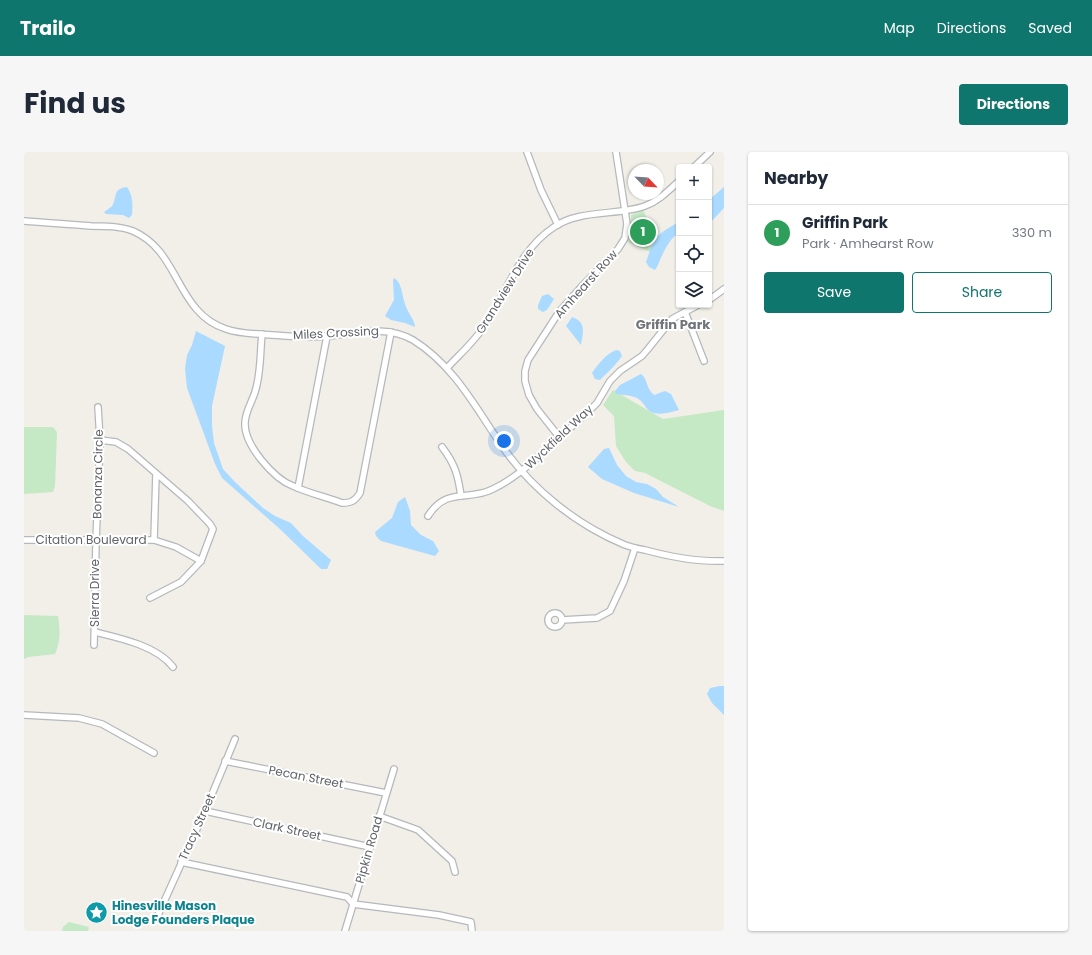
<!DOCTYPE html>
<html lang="en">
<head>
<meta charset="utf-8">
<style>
  body { margin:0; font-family:Poppins,sans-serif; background:#f6f6f7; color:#1f2937 }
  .controls { position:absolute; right:12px; top:12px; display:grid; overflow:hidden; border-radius:4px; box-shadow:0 1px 3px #0004 }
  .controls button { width:36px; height:36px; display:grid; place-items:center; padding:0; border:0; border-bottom:1px solid #e0e1e3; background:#fff; color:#1f2937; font:20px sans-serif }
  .compass { position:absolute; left:604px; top:12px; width:36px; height:36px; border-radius:50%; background:#fff; box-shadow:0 1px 3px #0004; rotate:115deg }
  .you { position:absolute; left:480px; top:289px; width:14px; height:14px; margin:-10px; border:3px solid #fff; border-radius:50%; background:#1a73e8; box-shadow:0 0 0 6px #1a73e833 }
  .badge { display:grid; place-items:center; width:26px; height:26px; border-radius:50%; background:#0f766e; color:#fff; font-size:13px; font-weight:700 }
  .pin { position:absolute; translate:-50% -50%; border:2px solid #fff; box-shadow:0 1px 4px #0006 }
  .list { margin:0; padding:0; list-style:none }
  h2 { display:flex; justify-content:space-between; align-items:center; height:52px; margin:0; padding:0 16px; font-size:17px }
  h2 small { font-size:13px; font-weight:400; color:#747a83 }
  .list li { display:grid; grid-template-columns:26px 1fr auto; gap:12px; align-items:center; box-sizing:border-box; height:56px; padding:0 16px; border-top:1px solid #e0e1e3 }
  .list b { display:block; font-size:15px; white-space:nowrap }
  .list p { margin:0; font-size:13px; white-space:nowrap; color:#747a83 }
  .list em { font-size:13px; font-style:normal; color:#747a83 }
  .actions { display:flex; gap:8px; padding:12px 16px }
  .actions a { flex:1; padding:9px 0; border:1px solid #0f766e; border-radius:4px; text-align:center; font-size:14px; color:#0f766e }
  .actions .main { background:#0f766e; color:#fff }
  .icon { flex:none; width:22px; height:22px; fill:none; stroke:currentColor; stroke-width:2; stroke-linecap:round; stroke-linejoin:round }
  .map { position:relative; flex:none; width:700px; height:779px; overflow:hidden; border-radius:4px }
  header { display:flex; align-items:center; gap:24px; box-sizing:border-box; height:56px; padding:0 20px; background:#0f766e; color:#fff }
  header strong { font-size:19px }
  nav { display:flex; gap:22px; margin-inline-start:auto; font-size:14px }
  .intro { display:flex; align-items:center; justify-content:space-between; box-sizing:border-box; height:96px; padding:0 24px }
  h1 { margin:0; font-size:28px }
  .button { padding:10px 18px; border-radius:4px; background:#0f766e; color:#fff; font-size:14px; font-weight:700 }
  main { display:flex; gap:24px; padding:0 24px }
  aside { flex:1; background:#fff; border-radius:4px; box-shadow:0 1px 3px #0004 }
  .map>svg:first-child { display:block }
  .green { fill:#c5e8c5 }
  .water { fill:#aadaff }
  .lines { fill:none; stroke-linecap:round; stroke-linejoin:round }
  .minor-casing { stroke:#b5b8bc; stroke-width:8 }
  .minor { stroke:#fff; stroke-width:5.5 }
  .labels { text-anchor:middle; stroke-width:4; stroke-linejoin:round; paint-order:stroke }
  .street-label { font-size:12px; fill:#5f6368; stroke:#fff }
  .culture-label { font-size:12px; font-weight:bold; fill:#0d838f; stroke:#fff; text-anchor:start }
  .neighbourhood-label { font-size:13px; font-weight:bold; fill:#70757a; stroke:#fff }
</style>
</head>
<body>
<header>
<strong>Trailo</strong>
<nav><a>Map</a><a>Directions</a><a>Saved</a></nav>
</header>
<div class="intro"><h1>Find us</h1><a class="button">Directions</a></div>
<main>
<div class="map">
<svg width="700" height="779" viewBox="0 0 700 779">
  <rect width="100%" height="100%" fill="#f1efe8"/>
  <g class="green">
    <path d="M619 58 626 73 634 83 626 100 604 90 607 82V63Z"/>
    <path d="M589 238 639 267 700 258V359L686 354 621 321 611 319 602 310 592 294 590 264 579 253Z"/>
    <path d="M0 275H29L33 280 31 334 29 340 0 342Z"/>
    <path d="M0 463 34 464C36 478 37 488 31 502L4 505 0 507Z"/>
    <path d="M45 770 65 775 64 779H38L39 775Z"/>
  </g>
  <g class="water">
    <path d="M103 35C109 43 109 54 108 63L105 66 99 63 82 62 80 60C83 58 86 56 88 54 94 44 88 37 103 35Z"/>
    <path d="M700 35V56L685 72V48Z"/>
    <path d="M655 70V81C644 87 638 104 633 115L631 118 625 115 622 110C631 84 632 83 655 70Z"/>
    <path d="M370 126C378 130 378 144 381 152 383 160 391 168 391 175L381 171 367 168 361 164 370 148 369 128Z"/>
    <path d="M524 142 530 147 523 158 519 160 514 157V153L518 144Z"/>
    <path d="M548 165C563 170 559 181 557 193L542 174Z"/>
    <path d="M172 179 201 194 188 254V274L190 291 199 317 211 330 239 356 251 364 267 371 279 384 307 408 303 417H297L257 378 198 326 191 312 163 236 161 217 163 203 168 193Z"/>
    <path d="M592 198 596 199 598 204C592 213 583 221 576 228L571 227 568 221C575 211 581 203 592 198Z"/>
    <path d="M617 222C624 227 622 237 630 243L641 239 647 242 655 258C647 260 638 263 630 261 622 259 621 252 616 248 610 243 599 243 592 242L591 239 596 233Z"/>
    <path d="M585 296 593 313 602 324 612 330 623 332 632 337 639 345 655 355 610 341 578 327 564 315 580 297Z"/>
    <path d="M381 345 386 359 387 373 397 383 409 389 415 399 411 404 357 389 352 384 351 380 368 366 374 350Z"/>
    <path d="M696 534H700V563L688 551 683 542 686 536Z"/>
  </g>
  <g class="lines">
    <defs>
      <g id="minor">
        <path d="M503 0 517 38 534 73"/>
        <path d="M670 15 686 0"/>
        <path d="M0 69C22 71 45 72 67 74 81 74 96 74 109 79 156 99 152 161 202 177 216 182 233 182 248 183 266 184 284 186 303 184 332 182 362 172 389 188 431 214 453 258 480 297 510 339 553 373 601 393 607 395 614 397 621 398 647 405 673 410 700 409"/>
        <path d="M685 148 700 137"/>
        <path d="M661 160 680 209"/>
        <path d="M238 182C236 201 237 222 231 240 228 250 221 260 221 271 220 293 250 327 269 334 284 341 302 345 318 351 327 351 331 349 336 341L367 180"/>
        <path d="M423 216C436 202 451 189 461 173 484 139 494 99 530 75 556 57 594 64 621 54 635 49 645 38 655 29"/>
        <path d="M536 286 513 257 505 243 501 229V219L504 208 535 160 559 133 594 97 601 86 603 72 592 0"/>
        <path d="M76 288 92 290 104 297 164 349 186 372 189 377 177 409 157 430 126 446"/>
        <path d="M418 295C431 312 434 323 437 344"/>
        <path d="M274 336 303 184"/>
        <path d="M404 364C423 334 444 350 469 337 490 327 506 312 523 297 537 284 552 271 566 258L573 251 586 229 596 219 618 204 624 197 648 167 674 153"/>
        <path d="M0 388H130L152 395 177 409"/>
        <path d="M130 388 132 322"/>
        <circle cx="531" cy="468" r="7"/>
        <path d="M538 468 573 466 586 459 600 429 611 396"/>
        <path d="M71 480C96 486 133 494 149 515"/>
        <path d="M70 493 72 389 76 288 74 255"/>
        <path d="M0 563 55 566 78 572 130 601"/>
        <path d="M201 609 362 641"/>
        <path d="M181 659 346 695"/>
        <path d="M355 664 394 678 428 709 431 720"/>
        <path d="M157 710 323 745 329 752 415 763 447 770 448 779"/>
        <path d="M134 763 181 659 211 587"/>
        <path d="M321 779 370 617"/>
      </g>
    </defs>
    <use href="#minor" class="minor-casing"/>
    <use href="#minor" class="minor"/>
  </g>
  <defs>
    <symbol id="sight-disc" viewBox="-11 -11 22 22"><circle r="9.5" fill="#0f9aa8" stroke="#fff"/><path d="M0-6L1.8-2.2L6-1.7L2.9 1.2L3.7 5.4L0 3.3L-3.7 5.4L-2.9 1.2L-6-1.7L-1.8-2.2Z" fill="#fff"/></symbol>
  </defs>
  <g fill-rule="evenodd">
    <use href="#sight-disc" x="60" y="748" width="25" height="25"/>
  </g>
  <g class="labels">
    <g class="street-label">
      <text transform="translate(562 132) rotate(-48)" y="4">Amhearst Row</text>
      <text transform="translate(481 139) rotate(-58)" y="4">Grandview Drive</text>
      <text transform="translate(312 181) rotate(-3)" y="4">Miles Crossing</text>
      <text transform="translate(535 285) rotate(-43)" y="4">Wyckfield Way</text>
      <text transform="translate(74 322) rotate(-89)" y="4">Bonanza Circle</text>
      <text x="67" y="392">Citation Boulevard</text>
      <text transform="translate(71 441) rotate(-90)" y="4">Sierra Drive</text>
      <text transform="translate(282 625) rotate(11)" y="4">Pecan Street</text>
      <text transform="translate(173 675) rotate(-66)" y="4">Tracy Street</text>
      <text transform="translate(263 677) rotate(12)" y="4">Clark Street</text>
      <text transform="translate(345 698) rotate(-74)" y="4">Pipkin Road</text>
    </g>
    <g class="culture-label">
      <text x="88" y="758">Hinesville Mason<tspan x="88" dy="14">Lodge Founders Plaque</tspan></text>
    </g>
    <g class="neighbourhood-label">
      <text x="649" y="177">Griffin Park</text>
    </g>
  </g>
</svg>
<div class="controls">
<button>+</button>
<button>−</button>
<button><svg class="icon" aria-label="locate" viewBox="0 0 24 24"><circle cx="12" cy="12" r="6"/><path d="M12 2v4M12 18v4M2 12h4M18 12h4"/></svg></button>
<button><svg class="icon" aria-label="layers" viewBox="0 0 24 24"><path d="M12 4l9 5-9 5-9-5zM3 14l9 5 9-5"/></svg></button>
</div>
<svg class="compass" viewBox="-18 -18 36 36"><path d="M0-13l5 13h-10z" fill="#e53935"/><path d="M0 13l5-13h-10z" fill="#747a83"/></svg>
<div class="you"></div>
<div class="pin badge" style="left:619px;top:80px;background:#2e9e5b">1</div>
</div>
<aside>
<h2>Nearby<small></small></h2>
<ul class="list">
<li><span class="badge" style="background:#2e9e5b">1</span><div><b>Griffin Park</b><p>Park · Amhearst Row</p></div><em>330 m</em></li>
</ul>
<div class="actions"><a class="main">Save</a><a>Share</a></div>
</aside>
</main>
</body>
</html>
